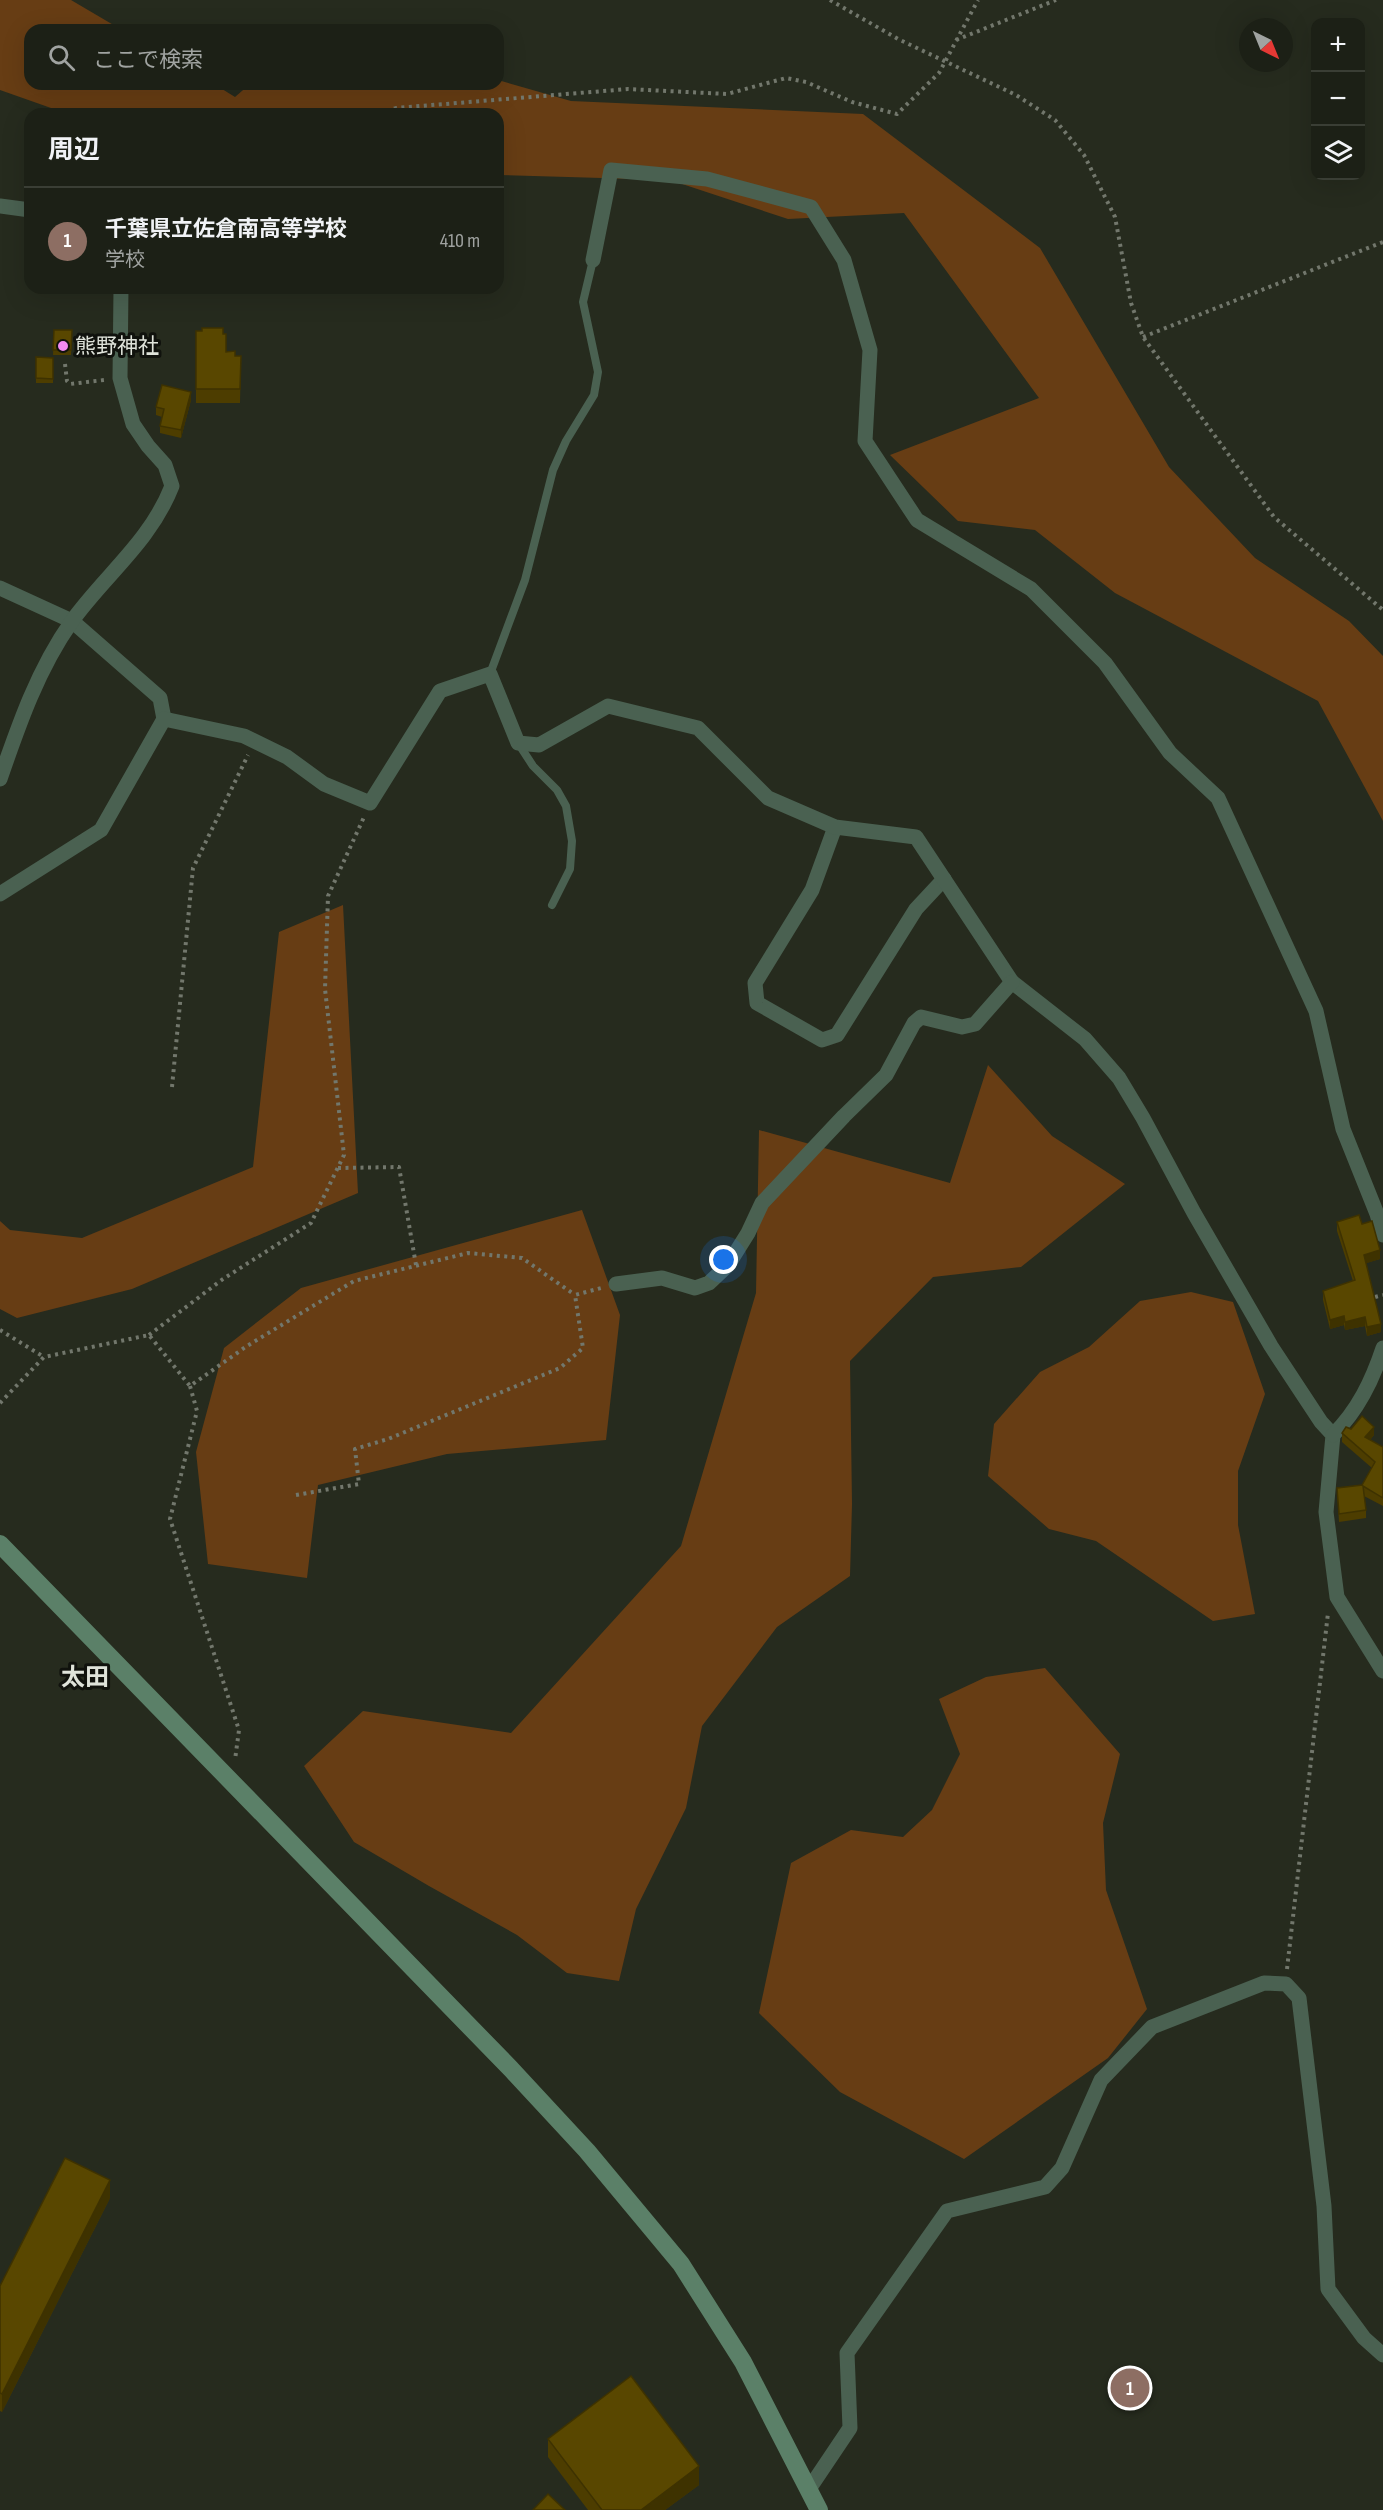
<!DOCTYPE html>
<html lang="ja">
<head>
<meta charset="utf-8">
<style>
  body { margin:0; font-family:"Sofia Sans Condensed","Noto Sans JP",sans-serif; background:#292d23; color:#f1f3f6 }
  .controls { position:absolute; right:18px; top:18px; display:grid; overflow:hidden; border-radius:12px; box-shadow:0 6px 24px #0002 }
  .controls button { width:54px; height:54px; display:grid; place-items:center; padding:0; border:0; border-bottom:2px solid #3a3e35; background:#1c2016; color:#f1f3f6; font:30px sans-serif }
  .compass { position:absolute; left:1239px; top:18px; width:54px; height:54px; border-radius:50%; background:#1c2016; box-shadow:0 6px 24px #0002; rotate:137deg }
  .you { position:absolute; left:724px; top:1260px; width:21px; height:21px; margin:-15px; border:4px solid #fff; border-radius:50%; background:#1a73e8; box-shadow:0 0 0 9px #1a73e833 }
  .badge { display:grid; place-items:center; width:39px; height:39px; border-radius:50%; background:#f28af2; color:#fff; font-size:20px; font-weight:700 }
  .pin { position:absolute; translate:-50% -50%; border:3px solid #fff; box-shadow:0 2px 6px #0006 }
  .list { margin:0; padding:0; list-style:none }
  h2 { display:flex; justify-content:space-between; align-items:center; height:78px; margin:0; padding:0 24px; font-size:26px }
  h2 small { font-size:20px; font-weight:400; color:#a0a3a1 }
  .list li { display:grid; grid-template-columns:39px 1fr auto; gap:18px; align-items:center; box-sizing:border-box; height:108px; padding:0 24px; border-top:2px solid #3a3e35 }
  .list b { display:block; font-size:22px; white-space:nowrap }
  .list p { margin:0; font-size:20px; white-space:nowrap; color:#a0a3a1 }
  .list em { font-size:20px; font-style:normal; color:#a0a3a1 }
  .icon { flex:none; width:33px; height:33px; fill:none; stroke:currentColor; stroke-width:2; stroke-linecap:round; stroke-linejoin:round }
  .map { position:relative; flex:none; width:1383px; height:2510px; overflow:hidden }
  .search { position:absolute; background:#1c2016; box-shadow:0 6px 24px #0002; left:24px; top:24px; width:480px; height:66px; display:flex; align-items:center; gap:15px; box-sizing:border-box; padding:0 21px; border-radius:18px; color:#a0a3a1; font-size:22px }
  .panel { position:absolute; background:#1c2016; box-shadow:0 6px 24px #0002; left:24px; top:108px; width:480px; height:186px; border-radius:18px }
  .map>svg:first-child { display:block }
  .green { fill:#673d14 }
  .lines { fill:none; stroke-linecap:round; stroke-linejoin:round }
  .path { stroke:#72776c; stroke-width:4; stroke-dasharray:3 4.5; stroke-linecap:butt }
  .lane { stroke:#4a6151; stroke-width:8 }
  .street { stroke:#4a6151; stroke-width:15 }
  .secondary { stroke:#5b8068; stroke-width:18 }
  .wall { fill:#4d3d00 }
  .shaded-wall { fill:#3e3200 }
  .building { fill:#594700; stroke:#3e3200; stroke-width:1.5 }
  .poi-dot { fill:#f28af2; stroke:#10120d; stroke-width:2 }
  .labels { text-anchor:middle; stroke-width:6; stroke-linejoin:round; paint-order:stroke }
  .poi-label { font-size:21px; fill:#dfe3da; stroke:#10120d; text-anchor:start }
  .quarter-label { font-size:24px; font-weight:bold; fill:#dfe3da; stroke:#10120d }
</style>
</head>
<body>
<div class="map">
<svg width="1383" height="2510" viewBox="0 0 1383 2510">
  <rect width="100%" height="100%" fill="#262b1e"/>
  <g class="green">
    <path d="M0 0H71L122 30H30V84H214L235 97 250 84H498V80L571 101 863 114 1040 248 1169 467 1255 558 1349 621 1383 656V821L1318 701 1115 593 1035 530 958 521 890 455 1039 398 904 213 788 219 670 180 498 175V114H68L0 90Z"/>
    <path d="M343 905 358 1193 132 1289 17 1318 0 1309V1221L10 1230 82 1238 253 1167 279 932Z"/>
    <path d="M988 1065 1052 1136 1125 1184 1021 1267 933 1277 850 1361 852 1504 850 1576 777 1627 702 1726 686 1808 636 1909 619 1981 567 1973 517 1935 429 1886 354 1842 304 1766 363 1711 511 1733 681 1546 756 1293 759 1130 950 1183Z"/>
    <path d="M582 1210 620 1315 606 1440 447 1454 318 1485 307 1578 208 1564 196 1452 224 1348 301 1288Z"/>
    <path d="M1191 1292 1233 1302 1265 1394 1238 1471V1525L1255 1614 1213 1621 1096 1541 1049 1529 988 1476 994 1424 1040 1372 1089 1347 1140 1301Z"/>
    <path d="M1045 1668 1120 1754 1103 1823 1106 1890 1147 2009 1108 2058 964 2159 840 2092 759 2013 791 1863 851 1830 903 1837 932 1810 960 1754 939 1699 986 1677Z"/>
  </g>
  <g class="lines">
    <g class="path">
      <path d="M830 0 898 39 1016 95 1055 120 1084 155 1115 217 1131 303 1143 337 1274 517 1383 610"/>
      <path d="M956 40 1056 0"/>
      <path d="M380 114 396 108 628 89 727 94 786 78 806 82 852 102 897 114 939 73 978 0"/>
      <path d="M1143 337 1383 242"/>
      <path d="M65 364 67 381 70 384 104 380"/>
      <path d="M172 1087 193 868 248 755"/>
      <path d="M338 1168 399 1167 416 1265"/>
      <path d="M1375 1297 1383 1295"/>
      <path d="M0 1330 44 1357"/>
      <path d="M149 1335 223 1279 311 1223 344 1155 325 989 328 896 364 817"/>
      <path d="M190 1386 197 1411 170 1519 239 1730 235 1760"/>
      <path d="M0 1403 44 1357 149 1335 190 1386 247 1346 354 1281 468 1253 522 1258 575 1295"/>
      <path d="M296 1495 359 1484 355 1449 388 1439 560 1368 583 1348 575 1295 601 1288"/>
      <path d="M1287 1969 1328 1613"/>
    </g>
    <g class="lane">
      <path d="M490 674 525 580 553 470 566 441 594 395 598 372 583 302 593 260"/>
      <path d="M518 743 533 766 557 790 566 806 572 841 570 869 552 905"/>
    </g>
    <g class="street">
      <path d="M0 206 30 210"/>
      <path d="M593 260 611 170 707 179 811 207 844 260 870 350 865 441 917 520 1031 589 1105 663 1170 753 1218 798 1316 1011 1343 1129 1377 1214 1383 1235"/>
      <path d="M0 588 72 621 160 698 164 719"/>
      <path d="M0 779C19 724 38 669 72 621 106 574 150 542 172 486L165 465 148 446 133 424 120 378 121 288"/>
      <path d="M835 827 812 890 755 983 757 1003 822 1040 837 1035 916 909 944 879"/>
      <path d="M0 894 101 830 164 719 244 736 287 757 324 784 370 803 440 691 490 674 518 743 539 745 608 706 698 728 768 798 835 827 916 837 1012 982 1085 1039 1119 1078 1143 1118 1194 1213 1271 1346 1321 1422 1333 1435 1326 1512 1337 1597 1383 1671"/>
      <path d="M616 1284 662 1278 695 1288 709 1283 728 1265 748 1233 762 1203 844 1116 886 1075 914 1023 921 1017 962 1027 975 1024 1012 982"/>
      <path d="M1333 1435C1358 1410 1372 1381 1383 1348"/>
      <path d="M809 2489 850 2428 847 2353 947 2211 1045 2187 1062 2168 1101 2080 1152 2027 1264 1983 1286 1984 1299 1998 1324 2206 1328 2289 1364 2338 1383 2355"/>
    </g>
    <path class="secondary" d="M0 1544 511 2069 587 2151 681 2264 743 2362 819 2510"/>
  </g>
  <g class="wall">
    <path d="M54 330H72L71 355H53Z"/>
    <path d="M196 331 223 334 226 352 235 356H241L240 403H196Z"/>
    <path d="M36 357 53 358V383H36Z"/>
    <path d="M191 400 181 438 160 433V426L162 417 156 415V407Z"/>
    <path d="M1337 1222 1362 1224 1380 1259 1366 1263 1381 1332 1367 1336 1365 1326 1345 1330 1344 1325 1330 1329 1323 1300V1291L1353 1281 1337 1231Z"/>
    <path d="M1351 1429 1374 1435 1370 1440 1383 1447V1506L1364 1496 1366 1510V1518L1339 1522 1337 1488 1362 1485 1372 1468 1342 1442V1433Z"/>
    <path d="M110 2198 2 2412 0 2411V2286Z"/>
    <path d="M548 2439 699 2485 665 2510H588L548 2457Z"/>
  </g>
  <g class="shaded-wall">
    <path d="M191 392V400L181 438V430Z"/>
    <path d="M1380 1250V1259L1364 1264V1255Z"/>
    <path d="M1344 1316V1325L1330 1329V1320Z"/>
    <path d="M1365 1317V1326L1345 1330V1322Z"/>
    <path d="M1381 1324V1332L1367 1336V1327Z"/>
    <path d="M1374 1427V1435L1365 1446V1437Z"/>
    <path d="M110 2180V2198L2 2412V2394Z"/>
    <path d="M699 2466V2485L665 2510H641Z"/>
  </g>
  <g class="building">
    <path d="M202 328H223V334H226V352L235 351V356H241L240 389H196V331H202Z"/>
    <path d="M54 330H72L71 350H53Z"/>
    <path d="M36 357 53 358V379L36 378Z"/>
    <path d="M162 385 191 392 181 430 160 426 164 409 156 407Z"/>
    <path d="M1359 1215 1362 1224 1372 1221 1380 1250 1364 1255 1381 1324 1367 1327 1365 1317 1345 1322 1344 1316 1330 1320 1323 1291 1355 1280 1337 1222Z"/>
    <path d="M1362 1416 1374 1427 1365 1437 1383 1447V1498L1363 1486 1366 1510 1339 1514 1337 1488 1362 1485 1375 1462 1342 1433 1346 1427 1351 1429Z"/>
    <path d="M65 2158 110 2180 2 2394 0 2393V2286Z"/>
    <path d="M631 2376 699 2466 641 2510H602L548 2439Z"/>
    <path d="M548 2494 565 2510H533Z"/>
  </g>
  <circle class="poi-dot" cx="63" cy="346" r="6"/>
  <g class="labels">
    <g class="poi-label">
      <text x="75" y="353">熊野神社</text>
    </g>
    <g class="quarter-label">
      <text x="85" y="1685">太田</text>
    </g>
  </g>
</svg>
<div class="controls">
<button>+</button>
<button>−</button>
<button><svg class="icon" aria-label="layers" viewBox="0 0 24 24"><path d="M12 4l9 5-9 5-9-5zM3 14l9 5 9-5"/></svg></button>
</div>
<svg class="compass" viewBox="-18 -18 36 36"><path d="M0-13l5 13h-10z" fill="#e53935"/><path d="M0 13l5-13h-10z" fill="#a0a3a1"/></svg>
<div class="you"></div>
<div class="pin badge" style="left:1130px;top:2388px;background:#8d6e63">1</div>
<div class="search"><svg class="icon" aria-label="search" viewBox="0 0 24 24"><circle cx="10" cy="10" r="6"/><path d="M15 15l6 6"/></svg>ここで検索</div>
<section class="panel">
<h2>周辺<small></small></h2>
<ul class="list">
<li><span class="badge" style="background:#8d6e63">1</span><div><b>千葉県立佐倉南高等学校</b><p>学校</p></div><em>410 m</em></li>
</ul>
</section>
</div>
</body>
</html>
